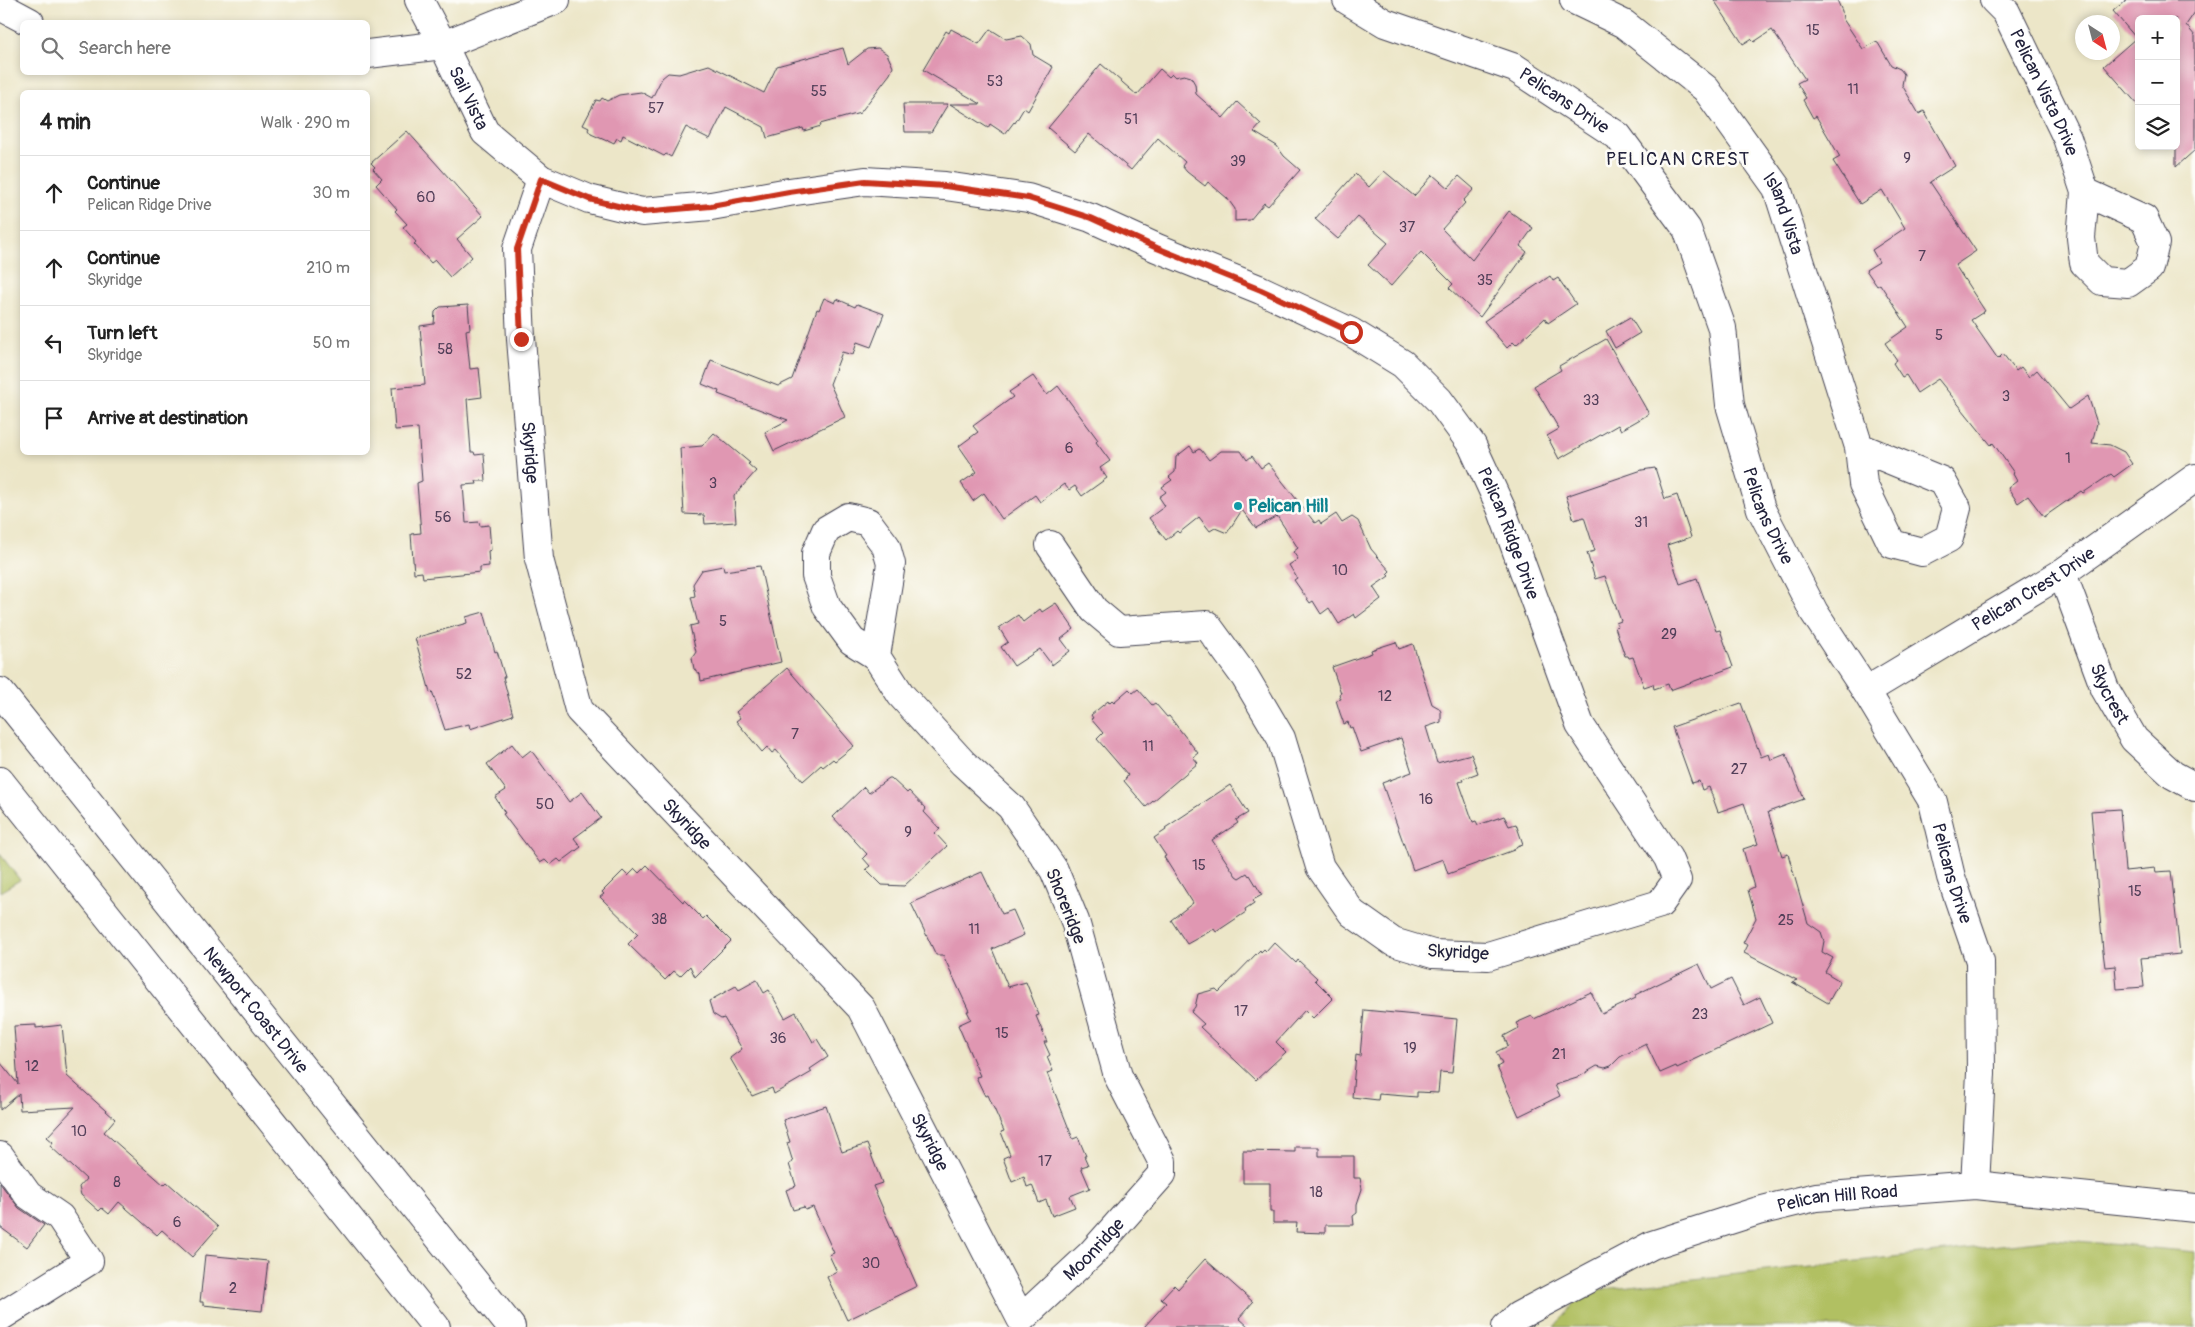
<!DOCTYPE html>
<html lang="en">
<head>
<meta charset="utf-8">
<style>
  body { margin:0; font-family:Pangolin,sans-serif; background:#f6f6f6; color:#222 }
  .controls { position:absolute; right:15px; top:15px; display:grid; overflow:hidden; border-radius:8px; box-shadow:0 2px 8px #0003 }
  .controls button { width:45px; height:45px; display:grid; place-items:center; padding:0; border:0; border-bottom:1px solid #e0e0e0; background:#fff; color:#222; font:25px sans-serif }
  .compass { position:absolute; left:2075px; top:15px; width:45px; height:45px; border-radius:50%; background:#fff; box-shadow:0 2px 8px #0003; rotate:144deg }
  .stop { position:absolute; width:15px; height:15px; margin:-11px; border:4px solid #c8321e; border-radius:50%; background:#fff }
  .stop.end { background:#c8321e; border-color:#fff; box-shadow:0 1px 5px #0008 }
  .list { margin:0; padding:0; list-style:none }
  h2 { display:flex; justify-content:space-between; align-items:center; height:65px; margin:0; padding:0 20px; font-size:21px }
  h2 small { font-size:16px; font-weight:400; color:#767676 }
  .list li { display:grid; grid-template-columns:32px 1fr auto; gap:15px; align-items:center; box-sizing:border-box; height:75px; padding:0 20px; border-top:1px solid #e0e0e0 }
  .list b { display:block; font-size:19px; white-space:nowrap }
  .list p { margin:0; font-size:16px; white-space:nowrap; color:#767676 }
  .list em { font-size:16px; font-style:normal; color:#767676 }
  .icon { flex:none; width:28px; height:28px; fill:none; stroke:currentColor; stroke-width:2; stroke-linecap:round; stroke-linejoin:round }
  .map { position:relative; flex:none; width:2195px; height:1327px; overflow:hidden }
  .search { position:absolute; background:#fff; box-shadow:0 2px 8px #0003; left:20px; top:20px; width:350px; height:55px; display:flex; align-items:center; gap:12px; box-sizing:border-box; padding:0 18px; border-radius:8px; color:#767676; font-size:19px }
  .panel { position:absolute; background:#fff; box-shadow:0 2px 8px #0003; left:20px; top:90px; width:350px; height:365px; border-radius:8px }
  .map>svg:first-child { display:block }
  .green { fill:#b1c062; stroke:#6a714e }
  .building { fill:#e097b2 }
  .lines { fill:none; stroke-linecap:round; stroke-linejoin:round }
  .minor-casing { stroke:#403f50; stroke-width:30 }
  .major-casing { stroke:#403f50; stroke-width:30 }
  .minor { stroke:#fff; stroke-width:28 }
  .major { stroke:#fff; stroke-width:28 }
  .route { stroke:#c8321e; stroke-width:6 }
  .culture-dot { fill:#0f9aa8; stroke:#fdfcf7; stroke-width:2 }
  .labels { text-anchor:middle; stroke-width:5; stroke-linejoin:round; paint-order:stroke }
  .number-label { font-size:15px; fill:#523f59 }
  .street-label { font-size:18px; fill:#22223b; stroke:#fdfcf7 }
  .culture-label { font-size:18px; font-weight:bold; fill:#0d838f; stroke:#fdfcf7; text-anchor:start }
  .neighbourhood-label { font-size:19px; letter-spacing:1px; fill:#22223b; stroke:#fdfcf7 }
</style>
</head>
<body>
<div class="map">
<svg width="2195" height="1327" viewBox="0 0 2195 1327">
  <rect width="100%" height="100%" fill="#fdfcf7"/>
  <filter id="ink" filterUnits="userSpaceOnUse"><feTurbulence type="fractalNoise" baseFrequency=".02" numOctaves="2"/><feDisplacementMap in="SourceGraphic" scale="10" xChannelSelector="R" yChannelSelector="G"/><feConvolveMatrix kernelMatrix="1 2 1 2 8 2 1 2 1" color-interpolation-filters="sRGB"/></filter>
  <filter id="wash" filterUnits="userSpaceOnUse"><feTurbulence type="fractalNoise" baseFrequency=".0096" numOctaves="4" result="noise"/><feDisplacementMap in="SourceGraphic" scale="20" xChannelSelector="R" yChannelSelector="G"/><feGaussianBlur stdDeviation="1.12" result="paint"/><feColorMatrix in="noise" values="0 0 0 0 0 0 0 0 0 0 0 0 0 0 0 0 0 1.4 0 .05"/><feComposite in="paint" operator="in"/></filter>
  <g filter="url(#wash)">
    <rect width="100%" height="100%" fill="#ece6c8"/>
    <g class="green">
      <path d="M0 854 20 880 0 892Z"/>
      <path d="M2055 1239 2195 1252V1327H1554L1585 1291Z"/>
    </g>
    <g id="blocks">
      <g class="building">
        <path d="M1714 0H1837L1842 11 1843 19 1863 49 1875 42 1878 43 1891 65 1900 69 1904 74 1902 85 1919 114 1924 111 1955 166 1930 182 1976 251 1955 265 1985 311 1971 320 1998 359 2003 354 2016 371 2021 367 2029 377 2037 370 2069 409 2088 396 2097 423 2092 443 2110 445 2124 452 2132 464 2114 477 2111 474 2083 493 2081 491 2044 517 2028 496 2018 503 2008 488 2017 481 2013 474 2014 473 1993 443 1991 445 1938 379 1917 393 1906 375 1902 377 1893 363 1897 360 1885 343 1908 327 1880 284 1877 286 1866 270 1879 262 1872 250 1905 228 1882 190 1860 204 1833 161 1840 157 1816 116 1813 118 1803 100 1806 98 1797 83 1805 79 1772 30 1754 42 1751 39 1743 44Z"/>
        <path d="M2126 0H2195V12L2186 25 2195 36V150L2176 167V19H2139V106L2104 66 2136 38 2113 11Z"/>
        <path d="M951 29 979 44 990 29 1006 39 1022 36 1031 44 1033 55 1053 67 1028 111 1024 108 1015 123 1014 122 1005 134 990 124 988 128 950 104H981L923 70 946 31 949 33Z"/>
        <path d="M843 48 848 64 867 49 878 48 887 54 893 67 890 74 860 113 820 124 821 126 804 131 803 128 767 138 764 127 726 107 710 139 686 127 671 157 666 154 664 156 623 135 621 140 617 138 614 143 608 140 607 141 591 134 588 130 589 128 583 125 596 100 600 101 602 98 607 101 619 95 641 92 652 98 662 78 668 73 679 74 709 65 764 93 777 66Z"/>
        <path d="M1101 64 1137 95 1160 69 1169 77 1172 74 1175 77 1184 75 1191 77 1195 84 1196 94 1223 118 1237 102 1261 124 1254 132 1277 146 1284 156 1300 170 1268 206 1264 203 1250 220 1235 221V209L1227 198 1208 182 1205 186 1187 172 1182 166 1185 162 1158 138 1131 170 1089 134 1075 151 1048 128Z"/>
        <path d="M903 104H948L931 132H905Z"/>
        <path d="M407 131 483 216 457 239 472 257 450 277 435 260 431 263 414 244 416 242 403 227 407 224 395 211 397 209 376 185 382 179 373 169 375 167 371 163Z"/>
        <path d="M1384 171 1414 196 1433 175 1448 188 1459 176 1474 189 1463 201 1465 203 1442 229 1472 260 1509 211 1533 228 1520 246 1527 252 1480 317 1449 288 1453 284 1421 252 1391 286 1368 265 1388 243 1358 217 1338 239 1315 219 1355 174 1369 187Z"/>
        <path d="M1550 276 1553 281 1558 278 1576 304 1548 323 1545 318 1516 345 1513 342 1507 348 1484 321Z"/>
        <path d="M824 298 835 303 837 299 855 307 857 304 884 314 871 347 857 342 853 355 842 352 830 384 845 417 774 451 765 432 788 420 718 394 719 391 702 384 711 360 778 386 792 379 817 309 819 310Z"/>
        <path d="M468 305 470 329 466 330 470 369 479 368 482 397 467 399 471 452H474L475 455 484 454 486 481H476L477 484 463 485 466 523 479 522 480 526 489 525 491 550 488 551 489 566 480 567V572L423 578 422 572 414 573 411 534 421 533 417 483 422 481 418 428 395 430 392 388 425 385 420 326 434 324 435 312 440 307Z"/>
        <path d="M1630 317 1640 333 1615 348 1606 331Z"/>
        <path d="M1606 339 1649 414 1621 430 1618 425 1559 459 1547 436 1559 429 1534 386 1561 370 1559 366Z"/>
        <path d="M1033 376 1047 395 1058 386 1098 440 1096 442 1110 461 1100 468 1107 478 1082 496 1075 486 1069 490 1064 484 1040 502 1035 495 1002 519 984 493 973 501 961 483 977 472 959 446 978 432 973 426 1013 397 1009 392Z"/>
        <path d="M714 433 750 463 748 464 756 471 734 496 736 522 705 524 704 515 684 514 680 448 702 446Z"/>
        <path d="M1190 446 1194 452 1199 449 1201 450 1209 460 1221 451H1241L1247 460 1252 456 1261 468 1268 463 1315 523 1319 520 1321 524 1336 514 1342 523 1352 517 1358 521 1371 549 1390 571 1387 574 1389 576 1373 587 1381 599 1356 618 1354 614 1339 624 1329 608 1321 614 1313 601 1310 603 1294 580 1297 578 1289 565 1298 559 1293 552 1298 548 1277 516 1256 528 1242 510 1227 533 1215 528 1210 531 1199 517 1179 533 1177 531 1166 540 1149 518 1165 506 1159 497 1166 492 1162 487 1172 480 1169 477 1175 472 1176 457Z"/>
        <path d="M1655 468 1665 499 1677 495 1691 537 1667 545 1680 584 1697 578 1716 631 1720 630 1733 667 1670 690 1668 684 1654 689 1653 684 1644 687 1633 657 1629 658 1628 656H1625L1615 627 1618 626 1616 623 1621 621 1605 576 1595 579 1587 553 1595 551 1584 517 1574 520 1566 496 1642 470Z"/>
        <path d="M723 566 724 571 760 566 781 662 701 681 700 674 694 669 692 658 696 652 690 626 698 624 691 597 695 596 693 584 702 570Z"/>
        <path d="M1056 603 1074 629 1061 639 1070 651 1052 665 1040 649 1014 666 1001 647 1008 642 999 628 1018 615 1023 622 1040 609 1042 612Z"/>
        <path d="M484 612 495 652 497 651 503 671 505 677H503L513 715 470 729 469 724 445 730 432 691 430 692 415 638 467 623 466 617Z"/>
        <path d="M1396 642 1399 649 1413 644 1432 704 1439 708 1441 712V722L1426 727 1437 763 1471 754 1478 773 1462 779 1463 781 1459 782 1473 822 1476 821 1478 825 1504 816 1509 826 1516 824 1523 844 1517 846 1514 850 1448 874 1443 859 1413 870 1382 783 1412 772 1401 738 1361 752 1352 727 1350 728 1348 722 1344 724 1340 713 1336 700 1341 699 1339 694 1341 693 1332 667 1372 653 1371 650Z"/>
        <path d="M787 668 854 746 835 761 833 759 823 767 821 765 803 781 776 750 772 753 767 747 762 752 736 721 740 718 736 712Z"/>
        <path d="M1129 689 1133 693 1138 689 1152 705 1155 703 1167 717 1169 716 1198 753 1193 757 1198 763 1146 807 1124 781 1128 775 1097 739 1103 733 1091 719 1093 718 1091 715 1108 701 1109 703 1112 700 1114 702Z"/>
        <path d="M1741 703 1761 757 1769 754 1771 760 1786 754 1804 799 1768 812 1782 856 1788 854 1808 923 1821 932 1824 941 1822 952 1833 958 1825 972 1840 981 1828 1003 1792 982 1797 980 1744 953 1748 945 1743 943 1756 918 1748 890 1754 887 1743 849 1758 844 1744 803 1718 812 1709 787 1702 790 1699 781 1692 783 1672 727Z"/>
        <path d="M512 744 522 757 531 750 569 802 582 792 601 818 574 838 581 847 561 862 558 859 550 865 545 860 540 863 503 814 505 813 495 797 506 790 487 764Z"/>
        <path d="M889 778H891L907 793 909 791 926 809 924 812 940 829 935 833 947 846 904 886 882 885 866 869 870 866 863 858 867 854 833 817 864 787 869 793Z"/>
        <path d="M1230 785 1248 813 1236 820 1238 823 1212 840 1236 876 1239 878 1247 873 1249 876 1250 875 1262 895 1253 900 1254 903 1245 909 1246 912 1216 932 1214 929 1187 944 1171 920 1193 903 1164 857 1166 856 1154 838 1166 830 1165 828Z"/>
        <path d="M2120 809 2125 871 2155 868 2156 872 2171 871 2180 954 2141 958 2144 987 2117 989 2115 966 2105 967 2103 952 2091 811Z"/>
        <path d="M647 865 683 902 684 900 703 919 706 916 731 941 695 977 690 966 680 976 674 971 665 980 628 944 638 934 600 897 604 894 602 892 623 871 628 876 635 869 639 873Z"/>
        <path d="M982 872 1002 914 1013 910 1024 935 992 949 1008 987 1026 982 1039 1015 1036 1016 1047 1042H1044L1050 1055 1047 1057 1053 1071 1047 1073 1073 1139 1078 1137 1086 1156H1084L1088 1165 1081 1167 1090 1188 1070 1196 1075 1207 1052 1216 1046 1200 1039 1203 1032 1185 1027 1187 1024 1177 1012 1182 1003 1158 1010 1155 1001 1132 1004 1131 988 1095 985 1096 976 1077 980 1076 958 1025 971 1019 967 1011H969L943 955H936L911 903Z"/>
        <path d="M1274 942 1296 963 1298 960 1317 978 1315 980 1333 998 1313 1018 1305 1010 1276 1042 1286 1052 1256 1080 1200 1027 1204 1024 1191 1012 1195 1007 1198 994 1216 989 1219 992 1260 950 1261 952 1264 949 1266 951Z"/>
        <path d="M1699 964 1711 989 1731 979 1744 1005 1760 997 1772 1023 1677 1068 1676 1066 1660 1073 1646 1044 1620 1057 1611 1066 1605 1068 1597 1066 1577 1078 1555 1085 1560 1096 1519 1116 1497 1067 1502 1064 1496 1052 1508 1046 1504 1036 1519 1028 1516 1023 1532 1016 1534 1019 1591 992 1602 1014 1636 998 1635 995Z"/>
        <path d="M757 980 764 993 769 990 785 1018 796 1012 813 1042 817 1039 828 1057 810 1069 812 1072 774 1094 772 1088 752 1096 730 1058 742 1049 724 1018 721 1019 713 1014 709 1001 736 986 739 990Z"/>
        <path d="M1364 1010 1457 1019 1452 1073 1440 1072 1438 1093 1417 1092V1097L1379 1094 1378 1100 1352 1097 1356 1055 1360 1056Z"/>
        <path d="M36 1025V1028L62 1025 67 1076 115 1119 104 1132 164 1185 167 1182 218 1227 192 1257 162 1230 157 1235 119 1202 109 1214 102 1208 99 1211 81 1195 79 1187 86 1179 50 1146 53 1142 47 1137 75 1107 20 1110 19 1094 0 1110V1062L18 1084 14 1026Z"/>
        <path d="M826 1106 842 1152 867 1144 882 1183 873 1186 917 1286 847 1320 827 1277 837 1272 829 1255 834 1253 813 1207 805 1210 804 1207 793 1210 786 1190 796 1186 789 1164 793 1162 787 1143 790 1142 783 1120Z"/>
        <path d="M1295 1147H1319V1156H1354V1178H1360L1362 1189 1357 1204V1213L1353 1216 1354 1225H1325V1233L1296 1232 1297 1223H1273V1212H1270V1183H1243V1151L1295 1152Z"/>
        <path d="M0 1183 19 1208 44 1225 27 1247 0 1227Z"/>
        <path d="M205 1255 268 1261 262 1311 203 1305V1302H200Z"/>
        <path d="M1205 1259 1253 1302 1239 1318 1249 1327H1144L1166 1303 1161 1299 1174 1285 1178 1289Z"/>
      </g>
    </g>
  </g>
  <g filter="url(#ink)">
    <use href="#blocks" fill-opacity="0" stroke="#403f50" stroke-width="1"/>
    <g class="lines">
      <defs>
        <g id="minor">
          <path id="s1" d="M419 0 443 45 485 132 541 179 589 199 642 212 711 206 789 192 865 181 945 186 1028 198 1091 218 1157 248 1261 290 1351 332 1403 364 1439 400 1472 445 1501 508 1580 725 1668 858 1677 880 1660 904 1488 956 1433 954 1393 942 1352 913 1320 867 1281 738 1245 677 1207 625 1119 631 1094 610 1050 545"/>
          <path id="s2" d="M1347 0 1385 23 1515 68 1618 136 1687 229 1722 328 1730 405 1761 509 1814 612 1866 691 1933 802 1951 877 1980 961 1981 1073 1975 1185"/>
          <path id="s3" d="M1574 0 1624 24 1706 89 1777 188 1859 447 1863 484 1892 544 1922 552 1949 538 1957 508 1942 481 1859 447"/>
          <path id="s4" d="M1994 0 2006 12 2067 138 2085 192 2081 238 2084 263 2102 281 2128 283 2149 268 2155 243 2144 219 2085 192"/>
          <path d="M0 6 30 22"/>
          <path d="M368 54 443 45 556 0"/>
          <path id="s5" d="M541 179 517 249 521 339 539 559 579 710 861 1008 1021 1319 1091 1254 1162 1174V1161L1118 1076 1075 921 1054 870 1011 807 963 763 901 695 876 656 891 564 886 546 868 522 848 517 826 530 816 553V576L827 607 852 641 876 656"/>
          <path id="s6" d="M2062 573 2105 689 2134 739 2173 775 2195 787"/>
          <path id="s7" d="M1866 691 2062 573 2195 478"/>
          <path d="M0 1156 28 1195 60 1217 89 1261 0 1317"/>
          <path id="s8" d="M1506 1327 1518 1316 1652 1245 1758 1211 1816 1197 1975 1185 2195 1208"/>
        </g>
        <g id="major">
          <path id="s9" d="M0 692 511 1327"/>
          <path d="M0 781 436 1327"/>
        </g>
      </defs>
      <use href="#minor" class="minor-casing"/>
      <use href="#major" class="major-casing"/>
      <use href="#minor" class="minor"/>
      <use href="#major" class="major"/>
    </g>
  </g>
  <g class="lines" filter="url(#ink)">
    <path class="route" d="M521 339 517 249 541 179 589 199 642 212 711 206 789 192 865 181 945 186 1028 198 1091 218 1157 248 1261 290 1351 332"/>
  </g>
  <circle class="culture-dot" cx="1238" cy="506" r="5"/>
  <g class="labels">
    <g class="number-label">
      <text x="1813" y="35">15</text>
      <text x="995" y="86">53</text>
      <text x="1853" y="94">11</text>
      <text x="819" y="96">55</text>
      <text x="656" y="113">57</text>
      <text x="1131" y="124">51</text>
      <text x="1907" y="163">9</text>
      <text x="1238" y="166">39</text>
      <text x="426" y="202">60</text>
      <text x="1407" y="232">37</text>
      <text x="1922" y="261">7</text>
      <text x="1485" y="285">35</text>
      <text x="1939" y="340">5</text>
      <text x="445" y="354">58</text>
      <text x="2006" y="401">3</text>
      <text x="1591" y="405">33</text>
      <text x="1069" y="453">6</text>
      <text x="2068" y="463">1</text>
      <text x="713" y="488">3</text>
      <text x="443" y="522">56</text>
      <text x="1641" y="527">31</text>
      <text x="1340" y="575">10</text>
      <text x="723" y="626">5</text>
      <text x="1669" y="639">29</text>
      <text x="464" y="679">52</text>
      <text x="1385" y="701">12</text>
      <text x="795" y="739">7</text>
      <text x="1148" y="751">11</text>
      <text x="1739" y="774">27</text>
      <text x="1426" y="804">16</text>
      <text x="545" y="809">50</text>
      <text x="908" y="837">9</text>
      <text x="1199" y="870">15</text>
      <text x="2135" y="896">15</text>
      <text x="659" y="924">38</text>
      <text x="1786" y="925">25</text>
      <text x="974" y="934">11</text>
      <text x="1241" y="1016">17</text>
      <text x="1700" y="1019">23</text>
      <text x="1002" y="1038">15</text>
      <text x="778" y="1043">36</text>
      <text x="1410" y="1053">19</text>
      <text x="1559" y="1059">21</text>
      <text x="32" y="1071">12</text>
      <text x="79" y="1136">10</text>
      <text x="1045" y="1166">17</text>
      <text x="117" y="1187">8</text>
      <text x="1316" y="1197">18</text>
      <text x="177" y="1227">6</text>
      <text x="871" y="1268">30</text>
      <text x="233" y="1293">2</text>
    </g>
    <g class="street-label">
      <text dy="6" stroke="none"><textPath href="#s4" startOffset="106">Pelican Vista Drive</textPath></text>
      <text dy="6" stroke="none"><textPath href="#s1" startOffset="110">Sail Vista</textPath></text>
      <text dy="6" stroke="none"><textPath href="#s2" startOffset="241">Pelicans Drive</textPath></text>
      <text dy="6" stroke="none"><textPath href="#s3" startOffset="308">Island Vista</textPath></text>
      <text dy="6" stroke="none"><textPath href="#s5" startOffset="278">Skyridge</textPath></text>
      <text dy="6" stroke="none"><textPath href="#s2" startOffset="721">Pelicans Drive</textPath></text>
      <text dy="6" stroke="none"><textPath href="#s1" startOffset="1330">Pelican Ridge Drive</textPath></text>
      <text dy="6" stroke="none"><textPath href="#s7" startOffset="196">Pelican Crest Drive</textPath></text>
      <text dy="6" stroke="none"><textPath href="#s6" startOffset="130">Skycrest</textPath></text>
      <text dy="6" stroke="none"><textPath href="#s5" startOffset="698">Skyridge</textPath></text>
      <text dy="6" stroke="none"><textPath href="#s2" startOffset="1126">Pelicans Drive</textPath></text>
      <text transform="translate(1066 906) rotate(68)" y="6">Shoreridge</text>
      <text transform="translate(1458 952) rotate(3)" y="6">Skyridge</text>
      <text dy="6" stroke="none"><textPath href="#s9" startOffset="408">Newport Coast Drive</textPath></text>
      <text dy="6" stroke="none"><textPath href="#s5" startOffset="1102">Skyridge</textPath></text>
      <text dy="6" stroke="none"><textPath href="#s8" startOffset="360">Pelican Hill Road</textPath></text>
      <text dy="6" stroke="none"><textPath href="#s5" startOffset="1402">Moonridge</textPath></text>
    </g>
    <g class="culture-label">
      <text x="1248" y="512">Pelican Hill</text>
    </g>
    <g class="neighbourhood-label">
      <text x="1678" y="165">PELICAN CREST</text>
    </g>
  </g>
</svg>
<div class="controls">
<button>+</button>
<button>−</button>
<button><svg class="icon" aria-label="layers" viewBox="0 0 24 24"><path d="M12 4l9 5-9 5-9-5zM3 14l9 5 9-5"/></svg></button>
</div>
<svg class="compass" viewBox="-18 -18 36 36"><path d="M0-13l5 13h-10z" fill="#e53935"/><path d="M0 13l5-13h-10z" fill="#767676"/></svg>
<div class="stop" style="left:1351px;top:332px"></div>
<div class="stop end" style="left:521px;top:339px"></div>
<div class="search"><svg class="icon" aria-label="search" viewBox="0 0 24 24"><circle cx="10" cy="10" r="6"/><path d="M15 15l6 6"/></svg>Search here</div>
<section class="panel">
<h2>4 min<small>Walk · 290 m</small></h2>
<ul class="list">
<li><svg class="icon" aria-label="ahead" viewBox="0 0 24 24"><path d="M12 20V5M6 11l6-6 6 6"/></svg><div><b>Continue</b><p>Pelican Ridge Drive</p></div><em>30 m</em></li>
<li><svg class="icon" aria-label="ahead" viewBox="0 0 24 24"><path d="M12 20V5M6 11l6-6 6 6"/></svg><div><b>Continue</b><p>Skyridge</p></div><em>210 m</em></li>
<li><svg class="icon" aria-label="left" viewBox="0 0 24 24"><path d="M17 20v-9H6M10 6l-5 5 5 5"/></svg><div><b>Turn left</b><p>Skyridge</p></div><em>50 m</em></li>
<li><svg class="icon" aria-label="arrive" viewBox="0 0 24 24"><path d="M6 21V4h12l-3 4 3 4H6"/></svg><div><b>Arrive at destination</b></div></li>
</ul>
</section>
</div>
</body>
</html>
